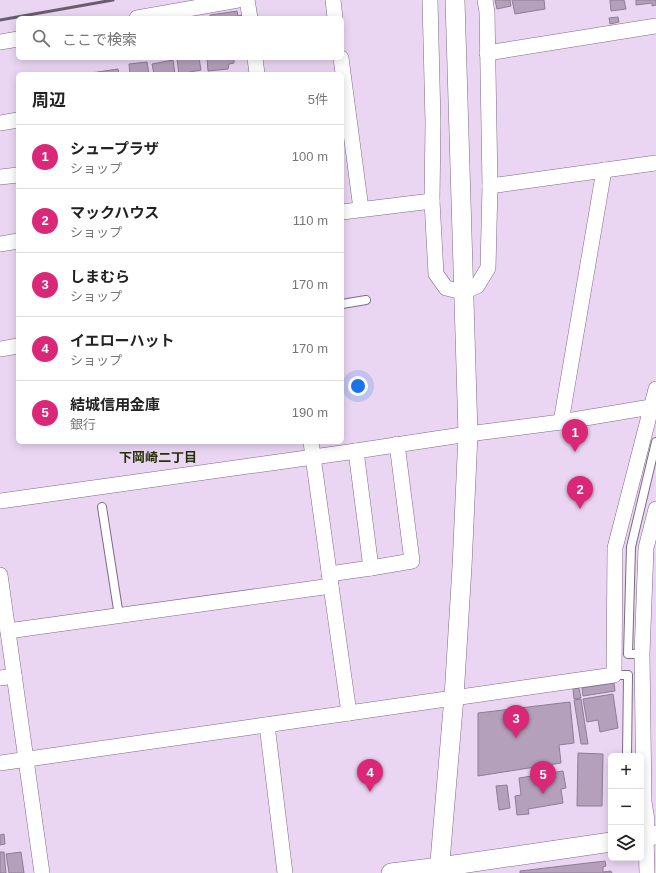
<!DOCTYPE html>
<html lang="ja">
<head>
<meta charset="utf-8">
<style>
  body { margin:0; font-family:Arial,"Noto Sans JP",sans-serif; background:#f6f6f6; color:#222 }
  .controls { position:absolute; right:12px; bottom:12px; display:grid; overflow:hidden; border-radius:6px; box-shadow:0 2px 10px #0003 }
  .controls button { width:36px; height:36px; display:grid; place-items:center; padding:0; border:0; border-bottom:1px solid #e0e0e0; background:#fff; color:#222; font:20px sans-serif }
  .you { position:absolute; left:358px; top:386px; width:14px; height:14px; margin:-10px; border:3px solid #fff; border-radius:50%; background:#1a73e8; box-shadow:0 0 0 6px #1a73e833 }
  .badge { display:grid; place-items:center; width:26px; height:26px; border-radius:50%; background:#db2777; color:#fff; font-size:13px; font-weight:700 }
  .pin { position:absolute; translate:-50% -33px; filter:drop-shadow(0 1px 2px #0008) }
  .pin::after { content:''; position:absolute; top:21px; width:14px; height:12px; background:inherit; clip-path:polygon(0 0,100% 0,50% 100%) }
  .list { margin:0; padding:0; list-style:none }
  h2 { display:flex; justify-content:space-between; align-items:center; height:52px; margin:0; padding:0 16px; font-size:17px }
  h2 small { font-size:13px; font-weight:400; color:#767676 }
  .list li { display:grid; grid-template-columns:26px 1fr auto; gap:12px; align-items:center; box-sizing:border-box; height:64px; padding:0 16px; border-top:1px solid #e0e0e0 }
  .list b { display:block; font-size:15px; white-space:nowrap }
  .list p { margin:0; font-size:13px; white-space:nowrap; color:#767676 }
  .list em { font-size:13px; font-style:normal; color:#767676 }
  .icon { flex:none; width:22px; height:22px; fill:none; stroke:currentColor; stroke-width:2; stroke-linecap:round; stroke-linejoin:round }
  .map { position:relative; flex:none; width:656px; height:873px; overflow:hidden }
  .search { position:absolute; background:#fff; box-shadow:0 2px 10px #0003; left:16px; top:16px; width:328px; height:44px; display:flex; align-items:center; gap:10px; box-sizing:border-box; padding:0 14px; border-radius:6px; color:#767676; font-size:15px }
  .panel { position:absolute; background:#fff; box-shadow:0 2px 10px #0003; left:16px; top:72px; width:328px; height:372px; border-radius:6px }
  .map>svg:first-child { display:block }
  .building { fill:#b4a0bb; stroke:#8e7c96 }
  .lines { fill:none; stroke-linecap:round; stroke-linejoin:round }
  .service-casing { stroke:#7d6b84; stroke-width:10 }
  .minor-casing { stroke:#7d6b84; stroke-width:16 }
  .tertiary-casing { stroke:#7d6b84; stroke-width:20 }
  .service { stroke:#fff; stroke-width:8 }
  .minor { stroke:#fff; stroke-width:15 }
  .tertiary { stroke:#fff; stroke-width:19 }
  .rail { stroke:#695d6e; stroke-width:3 }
  .labels { text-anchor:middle; stroke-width:3; stroke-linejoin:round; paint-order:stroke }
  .neighbourhood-label { font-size:13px; font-weight:bold; fill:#283008; stroke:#ead6f2 }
</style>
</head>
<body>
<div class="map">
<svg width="656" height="873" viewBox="0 0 656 873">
  <rect width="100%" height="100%" fill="#ead6f2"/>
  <g class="building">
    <path d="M495 0H510L511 6 497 9Z"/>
    <path d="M512 0H544L545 9 515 14Z"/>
    <path d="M610 0H624L626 9 611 11Z"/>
    <path d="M636 0H656V5L652 6V3L636 5Z"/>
    <path d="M237 11 238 16 242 15V18H211L210 15Z"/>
    <path d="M618 17 619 22 610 24 609 18Z"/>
    <path d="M184 58H199L201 70 179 74 177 59Z"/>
    <path d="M207 58H234V63L229 64 228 69 208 71Z"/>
    <path d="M173 60 175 74H154L152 64Z"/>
    <path d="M147 62 149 74H130L129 64Z"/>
    <path d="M118 69 119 74H84Z"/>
    <path d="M614 683 615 691 583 696 582 688Z"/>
    <path d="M579 688 581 698 574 699 573 689Z"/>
    <path d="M613 694 618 728 600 732 598 720 587 722 583 699Z"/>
    <path d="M581 699 588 744H581L574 700Z"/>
    <path d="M570 702 574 743 559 745 561 763 478 776V713Z"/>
    <path d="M578 753 603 754 602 806H577Z"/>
    <path d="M563 771 566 788 561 789 563 803 528 809 529 814 517 815 515 796 521 795 519 778Z"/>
    <path d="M507 785 510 808 499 810 496 786Z"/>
    <path d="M4 834 5 844 0 845V835Z"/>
    <path d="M0 852H4L6 873H0Z"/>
    <path d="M21 852 24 873H9L6 854Z"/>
    <path d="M605 861 606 866 603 867V872L611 871 612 873H520V871Z"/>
  </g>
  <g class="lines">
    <defs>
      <g id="service">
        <path d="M342 304 366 300"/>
        <path d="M102 507 119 616"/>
        <path d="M642 654H628L631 547 656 442"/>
        <path d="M614 675H628L627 756"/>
      </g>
      <g id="minor">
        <path d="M247 0 250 18"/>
        <path d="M333 0 335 18"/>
        <path d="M430 0 433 122 432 201 436 274 446 288 463 292 477 286 488 268 490 186 487 12 485 0"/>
        <path d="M137 18 238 0"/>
        <path d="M0 42 18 39"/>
        <path d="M487 53 656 26"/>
        <path d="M255 58 257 74"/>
        <path d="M341 58 361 209"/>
        <path d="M0 123 18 120"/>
        <path d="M0 177 18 175"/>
        <path d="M490 186 656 163"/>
        <path d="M342 212 432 201"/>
        <path d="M0 244 18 241"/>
        <path d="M0 349 18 346"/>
        <path d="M561 422 604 170"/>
        <path d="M311 442 331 586 349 713"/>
        <path d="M356 451 371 568 412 561 397 444"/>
        <path d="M0 501 356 451 468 434 561 422 651 407"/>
        <path d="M329 574 371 568"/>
        <path d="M0 575 42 873"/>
        <path d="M8 631 331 586"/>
        <path d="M0 678 14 676"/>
        <path d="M267 725 285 873"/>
        <path d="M0 763 614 675 615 548 656 389"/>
        <path d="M647 873 646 837 647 820 644 802 642 654 646 548 656 509"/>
      </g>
      <g id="tertiary">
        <path d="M641 837 656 835"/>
        <path d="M391 873 440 867 611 842"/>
        <path d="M439 873 454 697 462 567 468 434 455 0"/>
      </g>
    </defs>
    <use href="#service" class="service-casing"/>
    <use href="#minor" class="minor-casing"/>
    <use href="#tertiary" class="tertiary-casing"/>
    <use href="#service" class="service"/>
    <use href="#minor" class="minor"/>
    <use href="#tertiary" class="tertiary"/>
    <path class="rail" d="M0 20 113 0"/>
  </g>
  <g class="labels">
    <g class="neighbourhood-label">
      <text x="158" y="462">下岡崎二丁目</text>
    </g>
  </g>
</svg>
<div class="controls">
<button>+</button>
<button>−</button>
<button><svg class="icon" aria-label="layers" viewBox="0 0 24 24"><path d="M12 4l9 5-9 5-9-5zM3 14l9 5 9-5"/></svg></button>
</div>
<div class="you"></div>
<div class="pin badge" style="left:575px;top:452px">1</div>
<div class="pin badge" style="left:580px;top:509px">2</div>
<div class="pin badge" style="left:516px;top:738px">3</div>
<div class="pin badge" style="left:370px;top:792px">4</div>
<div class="pin badge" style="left:543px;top:794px">5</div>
<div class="search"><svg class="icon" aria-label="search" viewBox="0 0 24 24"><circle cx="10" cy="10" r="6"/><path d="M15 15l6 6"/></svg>ここで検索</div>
<section class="panel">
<h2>周辺<small>5件</small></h2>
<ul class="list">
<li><span class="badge">1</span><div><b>シュープラザ</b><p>ショップ</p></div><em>100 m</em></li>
<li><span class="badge">2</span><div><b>マックハウス</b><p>ショップ</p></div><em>110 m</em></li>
<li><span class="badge">3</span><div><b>しまむら</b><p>ショップ</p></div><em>170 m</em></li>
<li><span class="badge">4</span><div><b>イエローハット</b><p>ショップ</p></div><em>170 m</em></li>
<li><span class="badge">5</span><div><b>結城信用金庫</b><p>銀行</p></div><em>190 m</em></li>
</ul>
</section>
</div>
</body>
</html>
